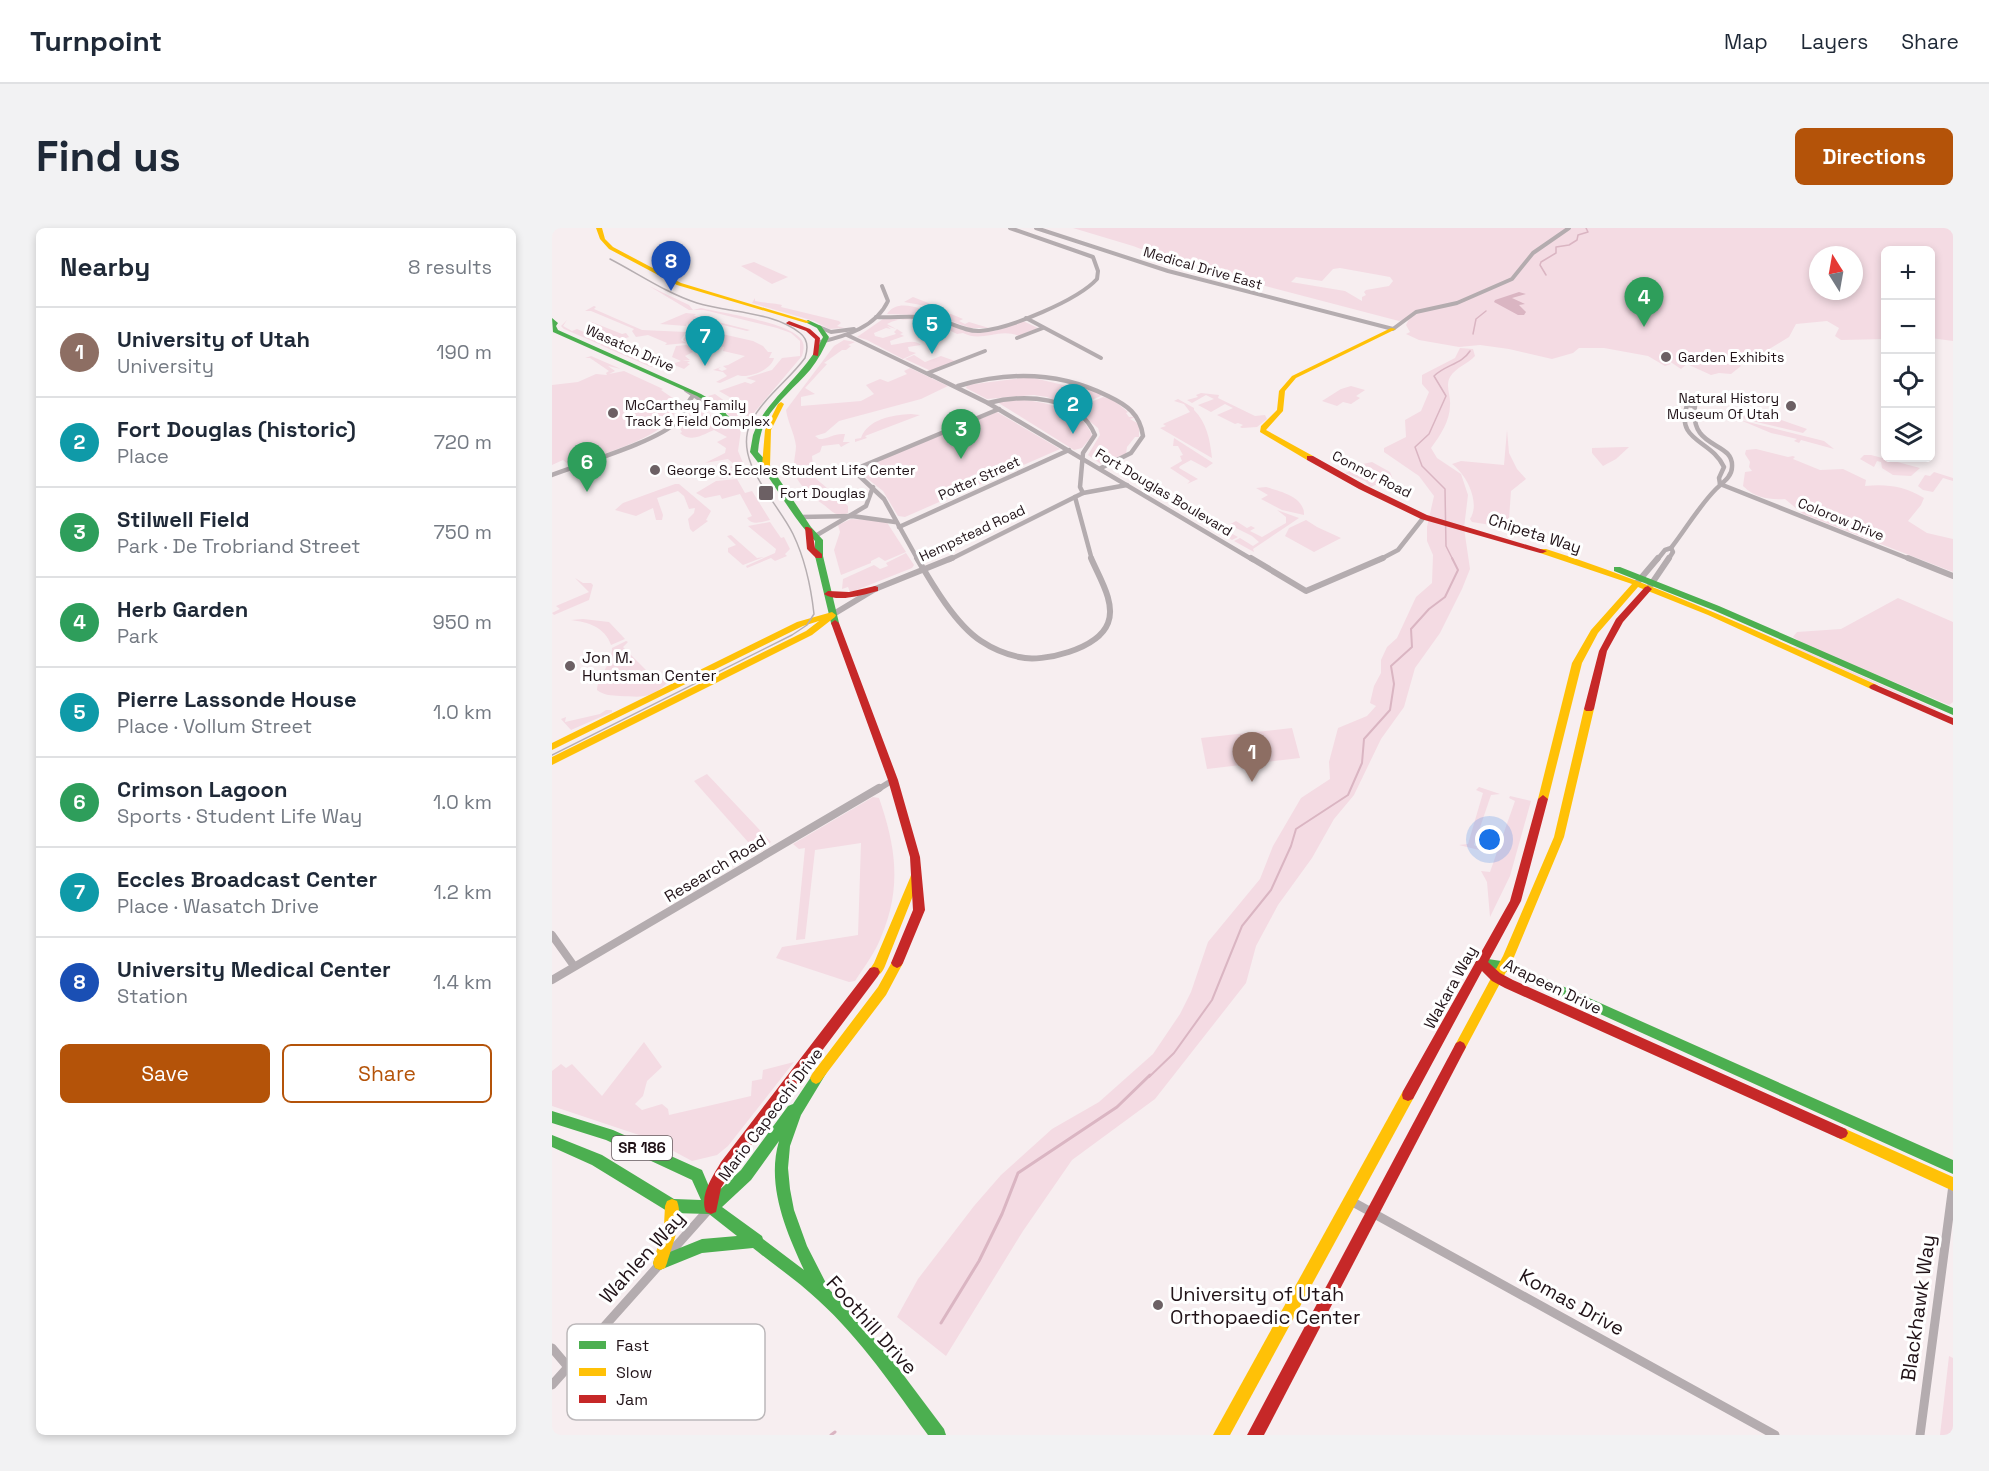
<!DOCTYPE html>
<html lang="en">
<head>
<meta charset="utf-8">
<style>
  body { margin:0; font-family:"Space Grotesk",sans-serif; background:#f2f2f3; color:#1f2937 }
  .controls { position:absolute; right:18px; top:18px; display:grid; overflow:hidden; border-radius:9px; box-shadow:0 3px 9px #0003 }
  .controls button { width:54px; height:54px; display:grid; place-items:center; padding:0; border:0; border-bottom:2px solid #e0e1e3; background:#fff; color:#1f2937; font:30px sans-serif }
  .compass { position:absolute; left:1257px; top:18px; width:54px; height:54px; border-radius:50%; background:#fff; box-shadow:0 3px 9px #0003; rotate:349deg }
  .you { position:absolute; left:938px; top:612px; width:21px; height:21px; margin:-15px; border:4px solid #fff; border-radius:50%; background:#1a73e8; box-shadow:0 0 0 9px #1a73e833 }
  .badge { display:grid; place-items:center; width:39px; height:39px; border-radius:50%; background:#b45309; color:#fff; font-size:20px; font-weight:700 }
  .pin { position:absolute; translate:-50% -50px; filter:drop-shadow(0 2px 3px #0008) }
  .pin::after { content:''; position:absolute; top:32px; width:21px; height:18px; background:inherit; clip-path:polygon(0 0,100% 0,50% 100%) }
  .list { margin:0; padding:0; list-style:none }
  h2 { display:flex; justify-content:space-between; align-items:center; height:78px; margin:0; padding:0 24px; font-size:26px }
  h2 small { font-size:20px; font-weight:400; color:#747a83 }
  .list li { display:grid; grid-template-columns:39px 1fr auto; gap:18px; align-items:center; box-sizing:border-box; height:90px; padding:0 24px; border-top:2px solid #e0e1e3 }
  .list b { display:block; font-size:22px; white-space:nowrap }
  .list p { margin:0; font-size:20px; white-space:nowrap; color:#747a83 }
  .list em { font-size:20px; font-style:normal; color:#747a83 }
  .actions { display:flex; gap:12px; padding:18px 24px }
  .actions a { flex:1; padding:14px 0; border:2px solid #b45309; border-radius:9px; text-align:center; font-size:21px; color:#b45309 }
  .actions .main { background:#b45309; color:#fff }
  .icon { flex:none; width:33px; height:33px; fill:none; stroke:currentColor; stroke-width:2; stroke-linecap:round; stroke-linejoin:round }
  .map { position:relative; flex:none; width:1401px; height:1207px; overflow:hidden; border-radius:9px }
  header { display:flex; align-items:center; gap:36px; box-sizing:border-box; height:84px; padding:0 30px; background:#fff; border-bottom:2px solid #e0e1e3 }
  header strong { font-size:28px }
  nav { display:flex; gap:33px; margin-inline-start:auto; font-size:21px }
  .intro { display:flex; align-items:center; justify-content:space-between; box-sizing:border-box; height:144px; padding:0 36px }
  h1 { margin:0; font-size:42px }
  .button { padding:15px 27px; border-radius:9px; background:#b45309; color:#fff; font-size:21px; font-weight:700 }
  main { display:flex; gap:36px; padding:0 36px }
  aside { flex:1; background:#fff; border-radius:9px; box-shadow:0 3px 9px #0003 }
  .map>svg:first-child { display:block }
  .green { fill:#f4dbe3; fill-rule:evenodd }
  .water { fill:#dab5c2 }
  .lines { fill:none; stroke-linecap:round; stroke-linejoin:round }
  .stream-far2 { stroke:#dab5c2; stroke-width:1.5 }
  .stream-far1 { stroke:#dab5c2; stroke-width:2 }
  .stream { stroke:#dab5c2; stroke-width:3 }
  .street-far4 { stroke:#b4acaf; stroke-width:4 }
  .street-far3 { stroke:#b4acaf; stroke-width:4.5 }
  .street-far2 { stroke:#b4acaf; stroke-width:6 }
  .street-far1 { stroke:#b4acaf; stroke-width:8 }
  .street { stroke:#b4acaf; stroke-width:9 }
  .fast { fill:#4caf50; fill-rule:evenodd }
  .slow { fill:#ffc107; fill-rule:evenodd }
  .jam { fill:#c62828; fill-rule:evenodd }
  .tram { stroke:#b6aeb1; stroke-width:1.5 }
  .poi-dot { fill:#6c6064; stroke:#fff; stroke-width:2 }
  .labels { text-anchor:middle; stroke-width:6; stroke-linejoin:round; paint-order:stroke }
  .far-street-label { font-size:14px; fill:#211318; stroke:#fff }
  .far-poi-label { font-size:14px; fill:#211318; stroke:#fff; text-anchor:start }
  .shield { fill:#fff; stroke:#645a5d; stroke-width:1.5 }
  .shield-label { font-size:15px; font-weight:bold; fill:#211318 }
  .street-label { font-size:16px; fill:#211318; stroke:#fff }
  .poi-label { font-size:16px; fill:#211318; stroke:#fff; text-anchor:start }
  .near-street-label { font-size:20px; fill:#211318; stroke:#fff }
  .near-poi-label { font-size:20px; fill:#211318; stroke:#fff; text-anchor:start }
  .key { fill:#fff; stroke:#bcb8ba; stroke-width:1.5 }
  .key-label { font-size:16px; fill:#211318 }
</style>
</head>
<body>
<header>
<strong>Turnpoint</strong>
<nav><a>Map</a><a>Layers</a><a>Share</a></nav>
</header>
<div class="intro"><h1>Find us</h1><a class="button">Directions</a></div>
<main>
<aside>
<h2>Nearby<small>8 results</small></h2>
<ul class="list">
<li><span class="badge" style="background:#8d6e63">1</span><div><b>University of Utah</b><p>University</p></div><em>190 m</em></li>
<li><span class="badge" style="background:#0f9aa8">2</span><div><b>Fort Douglas (historic)</b><p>Place</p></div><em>720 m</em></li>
<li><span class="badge" style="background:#2e9e5b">3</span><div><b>Stilwell Field</b><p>Park · De Trobriand Street</p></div><em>750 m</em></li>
<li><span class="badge" style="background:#2e9e5b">4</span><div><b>Herb Garden</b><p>Park</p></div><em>950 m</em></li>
<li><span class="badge" style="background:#0f9aa8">5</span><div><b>Pierre Lassonde House</b><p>Place · Vollum Street</p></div><em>1.0 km</em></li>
<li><span class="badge" style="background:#2e9e5b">6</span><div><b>Crimson Lagoon</b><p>Sports · Student Life Way</p></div><em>1.0 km</em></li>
<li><span class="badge" style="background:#0f9aa8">7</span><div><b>Eccles Broadcast Center</b><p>Place · Wasatch Drive</p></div><em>1.2 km</em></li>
<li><span class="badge" style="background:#1a4fb4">8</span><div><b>University Medical Center</b><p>Station</p></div><em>1.4 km</em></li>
</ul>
<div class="actions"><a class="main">Save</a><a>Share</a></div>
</aside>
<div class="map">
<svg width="1401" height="1207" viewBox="0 0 1401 1207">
  <rect width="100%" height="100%" fill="#f7eef0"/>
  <g class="green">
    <path d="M521 0H1401V113L1379 110 1378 22H1334L1333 111 1289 112 1283 108 1287 100 1275 93 1244 96 1237 109 1194 135 1187 129H1183L1189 138 1179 146 1167 145 1159 147 1135 136 1129 141 1117 133 1115 134 1119 136 1113 138 1096 128 1052 120H1027L1021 125 1000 131 957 121 928 117 907 119 867 112 854 106 858 104 854 97 857 91 847 93 629 36 581 18ZM1266 27H1302V63H1266ZM788 40 838 49 841 53 837 58 814 62 812 64 814 67 810 69V73L793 63 739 54 744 49 770 53 781 41Z"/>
    <path d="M202 34 236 49 220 56 189 38Z"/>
    <path d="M97 58 137 77 141 82 149 80C171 85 234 94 248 110 253 115 252 121 250 128L195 193 182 192 156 168 163 166 181 179H195L167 163 193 154 199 156 204 153 194 150 220 142 230 130 248 128V113L239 105 225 100 152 82H137Z"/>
    <path d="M361 69 397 83 390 87 399 86 411 91 407 93 413 96 417 94 437 100H418L385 88 335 86C346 69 370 82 387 86L390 85 378 81 380 79 352 74Z"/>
    <path d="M203 70V73C212 75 224 75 230 77L229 79 287 93 289 95 285 98 292 100 277 101 262 93 200 75Z"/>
    <path d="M42 78 44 79 42 81 90 102 134 104 129 112 134 115 113 117 115 115 96 107 84 109 80 103 82 101 39 83H33Z"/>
    <path d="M134 85 144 86 142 88 198 102 195 103 159 94 154 97H136L135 95 134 98 108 96Z"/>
    <path d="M331 91 381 92 418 104 443 103 471 93 486 100 467 108C447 99 430 115 411 105L405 106C385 95 357 84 335 96L344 101 335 98 339 101 334 100 322 105 323 108 331 110 344 106 342 104 345 101 351 105 348 106 352 108 338 113 339 117C349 116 362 110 369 117L356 119 357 123 364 125 351 131 315 112 305 109Z"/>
    <path d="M15 92 11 98 20 103 25 101 34 105 44 102 39 99 42 97 36 95 40 94 70 106 74 105 77 109 60 115 103 133 108 132 107 136 99 139 48 117 52 114 48 113 50 115 47 116 12 101 9 98Z"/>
    <path d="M157 103 201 113 211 118 216 124H220L217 130H222C219 143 194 151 186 147L168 155 164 154 175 148 171 144 161 142 169 139 166 141 170 143 175 141 171 138 176 137 193 128 171 123 172 119 163 117 164 114 162 113 159 107 158 109 160 113 136 115 131 112 136 104Z"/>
    <path d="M292 112 303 114 296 117 299 118 294 122H290L272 135 275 136 253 160 263 166 249 169V178L309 173 322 166 314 157 328 151 336 154 355 146 352 143 358 140 396 158 369 171 287 193 273 205 263 208 267 211C277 211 282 205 293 206L291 214H298L289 219 287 216 270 218 268 224 260 228 262 249 296 278V285C283 289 281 284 272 277 259 268 241 254 242 237 242 230 244 224 244 218 242 204 236 195 234 182L282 118Z"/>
    <path d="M134 117 143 120 139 122 141 124 133 128 138 132 130 133H138L135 135 138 136 132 141 120 136 129 133 120 129 124 118Z"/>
    <path d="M908 120 921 121 923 128C916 136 904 139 898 149 893 158 899 168 898 177 898 193 888 208 879 220L885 230 909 246 916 267 912 300 918 341 910 361 888 405 863 440 852 479 829 511 802 567 782 591 760 630 726 677 704 718 694 755 603 871 520 932 471 1003 394 1128 345 1089 366 1051 422 978 449 947 500 901 547 874 601 826 628 786 639 764 656 714 708 651 721 618 749 570 778 551 777 534 786 500 815 488 824 478 818 475 822 458 829 445V432L835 419 845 410 864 369 880 355 881 327 875 313V299L882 268 867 248 832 224V220L854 209 853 192 869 183 877 164 870 156V147L903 130Z"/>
    <path d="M362 127 373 134 389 128 403 133 379 143 353 131Z"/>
    <path d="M39 128 69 141 56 138 63 143 57 146 72 143 111 161 109 162 125 173C129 207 43 228 17 237L11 232 0 237V157L26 154 44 146 55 147 54 145 57 143 38 130H33Z"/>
    <path d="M477 149 533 162 538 161 550 166 549 168 521 180 495 169 482 167 435 171 414 160 415 157Z"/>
    <path d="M799 158 813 162 804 168 808 170 799 176 791 174 785 178 770 173 789 161Z"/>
    <path d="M649 165 667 167 666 170 703 188 713 187 715 191 705 199 690 200 688 199 691 197 686 195 683 196 665 187 681 180 673 176 659 184 646 177 662 171 654 167 640 175 635 172 646 169 644 167Z"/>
    <path d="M551 169 560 171 576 184 574 185 577 189H583L578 191 587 196V209H583L575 219 574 226 549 236 536 227 548 207 546 200 522 181Z"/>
    <path d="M462 171C488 173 531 179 540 208L530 220 522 222 445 174Z"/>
    <path d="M626 171 642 180V182C655 195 658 212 660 230L608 200 614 198 611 196 638 184 632 176 622 173Z"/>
    <path d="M150 178 166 195 189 202 186 223 194 242 183 249 167 251 181 241 178 239 183 237 176 231 153 235 173 225 174 220 165 214 175 209 162 202C150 207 139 215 128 205L130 204 127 199 142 181 145 183Z"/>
    <path d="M445 184 508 221 353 289 346 288 331 263 312 248V242L314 238Z"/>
    <path d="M1203 185C1222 188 1236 195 1255 201L1251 205 1183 189Z"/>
    <path d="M359 186 368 187 313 208 315 210 303 214V211L309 210C316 191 340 187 359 186Z"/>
    <path d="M1188 192 1272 213 1282 221 1249 212 1247 215 1242 213 1245 211 1219 205Z"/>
    <path d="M955 202 957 225 965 241 974 251 959 263 957 291 951 299 920 294 918 291C929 274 914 246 900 236L909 233 952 237Z"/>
    <path d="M622 210 661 235 654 240 639 232 628 238 627 240 646 251 635 256 638 253 618 240 630 233 628 228 631 227 626 218H621Z"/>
    <path d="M1072 219H1077L1064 231 1051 238 1040 225V220Z"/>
    <path d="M1204 221 1236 229 1241 228 1243 229 1241 231 1268 242 1291 241 1314 252 1313 258C1335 256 1352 258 1372 270L1369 277 1356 293 1375 305 1401 311V344L1251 286 1233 271C1218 272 1203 270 1191 258L1193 244 1200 243 1197 239 1198 234 1193 226 1194 222Z"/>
    <path d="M1312 227H1319L1368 240 1359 248 1341 247 1330 240 1329 234 1325 233 1322 239 1308 231Z"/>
    <path d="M820 234 838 244 840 249 819 259 813 253 793 245 803 241 809 243 813 238 811 236Z"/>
    <path d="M1382 244 1401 250V253L1391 250 1381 264 1371 262 1366 258 1373 247 1378 248Z"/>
    <path d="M185 251 193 265 200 263 218 292C210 294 200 298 195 290L200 288 188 266 170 271 168 267 153 270 144 265 164 253Z"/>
    <path d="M123 256H127L159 283 154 292 156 293 141 304 138 301 136 291 142 285 143 280 137 281 132 268 126 263 105 270 111 287 110 292H104L101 280 84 288 63 282 71 275Z"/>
    <path d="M714 259C728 263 753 269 752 287L730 282 709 271 716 267 704 260Z"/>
    <path d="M725 282 747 290 701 321 702 324 682 313 688 310 701 318 707 314 700 308 680 298 673 302 686 309 680 312 647 290 652 289 671 300 684 293 695 300 699 298 703 300 698 303 710 309 734 295V289Z"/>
    <path d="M299 291 334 293 354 324 333 333 327 329 319 333V335L289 347 282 322 288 304 286 297Z"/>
    <path d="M754 292 765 299 789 310 762 324 733 308 737 300Z"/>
    <path d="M218 294 229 310 232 309 238 321 233 326 235 328 223 333 219 330 195 340 194 338 223 325 224 321 196 298Z"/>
    <path d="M179 307 205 330 212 329 191 337 176 324V320L184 317 175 308Z"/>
    <path d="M354 325 362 337 360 340 302 363 298 364 296 359 290 361 291 351 322 337 328 341 336 338 334 335Z"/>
    <path d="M23 350 31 355H39L41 357 37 372 2 387 0 385 8 381 4 378 37 364Z"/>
    <path d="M1346 370 1401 394V474L1397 477 1254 417 1241 409 1245 404 1289 401Z"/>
    <path d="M31 391 57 394 73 411 59 417C53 399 36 394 19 392Z"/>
    <path d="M74 413 76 414 71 419 97 445 104 444 115 455C98 471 91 469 68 468 59 467 53 468 45 462 46 447 60 437 60 420Z"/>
    <path d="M1240 419H1245L1384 481 1383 482Z"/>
    <path d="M54 482H60V484L19 502 9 491 14 489 13 494 48 486Z"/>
    <path d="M740 500 748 530 655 541 649 510Z"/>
    <path d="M155 546 219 614 204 623 142 553Z"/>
    <path d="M927 559 948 566 939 567 922 617 929 621 927 622 907 617 916 616 931 565 924 562Z"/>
    <path d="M958 568 979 573 958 648 938 689 935 654 929 643 938 644 963 573 957 570Z"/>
    <path d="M321 569 327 570C344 619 350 660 329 709 323 725 312 739 303 753L297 754 224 730 230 719 306 707 309 615 263 622 253 711 244 712 253 620 247 621 241 616Z"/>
    <path d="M92 814 110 839 95 853 91 868 83 876 90 882 110 876 116 881 117 887 199 868 200 853 210 851 211 842 242 834 176 918 165 927 140 933 99 911 0 878V843L9 836 14 840 20 836 50 868Z"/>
    <path d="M1397 1128 1401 1130V1207H1388Z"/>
  </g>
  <path class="water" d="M967 64 974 66 960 70 973 76 967 77 974 84 972 87H966L942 74 943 72Z"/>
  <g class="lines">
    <g class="stream-far2">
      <path d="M994 47 988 37 989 34 1004 25V19L1017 17 1025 12 1026 7 1036 4 1034 0"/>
      <path d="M921 106 924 91 934 83"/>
      <path d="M901 332 894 318 893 261 870 238 863 219 877 206 894 168 882 148C893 137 910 136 918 123"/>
    </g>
    <path class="stream-far1" d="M597 849 622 825 660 772 690 698 719 662 739 618 744 601 796 567 810 535 812 511 838 482 842 456 839 438 860 419 859 401 877 381 893 369 906 342 900 330"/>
    <g class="stream">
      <path d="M389 1095 427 1033 450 986 466 945 565 879 598 847"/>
      <path d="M279 1207 283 1204"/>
    </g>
    <g class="street-far4">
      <path d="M484 0 616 43 841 101 864 84 905 75 960 51 981 25 1017 0"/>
      <path d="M324 89C342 90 361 87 379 90 396 92 411 104 428 103 457 101 526 72 545 51L546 43 541 29 458 0"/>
      <path d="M474 90 549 130"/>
      <path d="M267 99 279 104 302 101"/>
      <path d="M295 107 380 148"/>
      <path d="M465 110 491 100"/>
      <path d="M268 114C294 108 324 99 336 73L330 58"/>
      <path d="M376 145 433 123"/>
    </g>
    <g class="street-far3">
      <path d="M377 146 436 175 701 332"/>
      <path d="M406 158C457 143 508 144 556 168 575 177 588 186 591 208L579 225 549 240"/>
      <path d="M436 175C471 166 527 167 543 207L531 225 528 259 531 265"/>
      <path d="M132 184 149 172 134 162"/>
      <path d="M0 247C31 235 105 214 126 193 132 187 134 176 140 169"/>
      <path d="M1168 256 1360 332"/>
      <path d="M523 269 540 332"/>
      <path d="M249 289 300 288 343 294"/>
      <path d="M347 299 517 222"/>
      <path d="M265 307 314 278 321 259"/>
      <path d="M366 332 332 271 301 242 447 181"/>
      <path d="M397 332 531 265 575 257"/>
      <path d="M827 332 846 322 872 289"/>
      <path d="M1105 332 1113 322 1119 320C1134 301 1147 278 1164 261 1170 255 1180 249 1180 239 1182 212 1137 223 1143 178L1135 177C1123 214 1159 211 1172 239L1167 250 1168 256"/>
      <path d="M1116 332 1121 324 1119 320"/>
    </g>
    <g class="street-far2">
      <path d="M365 330C380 356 404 397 429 413 441 421 453 426 467 429 491 435 546 421 556 395 564 375 547 349 539 330"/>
      <path d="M699 330 754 363 831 330"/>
      <path d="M1356 330 1401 348"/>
      <path d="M1084 356 1106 330"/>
      <path d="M1096 361 1117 330"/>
      <path d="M280 387 323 361 400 330"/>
      <path d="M325 562 341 552"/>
    </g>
    <g class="street-far1">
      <path d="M0 707 22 738"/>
      <path d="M0 752 327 560"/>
    </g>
    <g class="street">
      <path d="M799 973 1223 1207"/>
      <path d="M0 1120 17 1140"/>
      <path d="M0 1157 158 980"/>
      <path d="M1368 1207 1401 957"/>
    </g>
    <g class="fast">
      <path d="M0 90 6 95 4 98 6 102 149 166 168 177 175 187 183 192 207 193C226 162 256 142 271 109L265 100 253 94 256 92 269 98 277 109C272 121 266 132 258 142 244 158 225 173 214 192 209 202 207 212 206 224L217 236 259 299 271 312V328L287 395 286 397H280L279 395 263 328V313C238 287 221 252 198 224L201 207 205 197 179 195 170 189 163 179 145 168 1 104Z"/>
      <path d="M1062 339H1068L1167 378 1401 480V487L1161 382 1062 343Z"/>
      <path d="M929 730 956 734 1401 932V946L951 742 925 738 923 735 925 732Z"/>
      <path d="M269 838 273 840 275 844 249 887 238 918 236 940 238 961 242 982 255 1018 277 1061 332 1121 392 1201 394 1207H376C342 1160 309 1111 266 1072 246 1053 222 1037 201 1020L150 1025 108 1042 103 1040 101 1035 103 1030 150 1011 185 1008 157 986 120 985 115 983 40 937 0 919V907L50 927 122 971 149 972 140 952 54 912 0 895V883L61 902 150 942 161 968 189 942 236 878 241 876 265 840ZM227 913C214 957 234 1003 252 1042L211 1011 210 1008 170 979 199 952Z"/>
    </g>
    <g class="slow">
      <path d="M44 0H50L53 11 61 19 129 55 259 94 254 95 125 57 57 21 48 11Z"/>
      <path d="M839 100 844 101 744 150 733 163 731 183 714 202 761 228V232H755L708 204 709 198 725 182 727 163 740 148Z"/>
      <path d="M229 174 232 176 219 202 218 238 214 240 210 238 213 202 226 176Z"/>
      <path d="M988 321H994C1108 357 1216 408 1325 457L1327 459 1325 461H1319L1156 387 1086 359 1046 405 1030 435 996 571 991 575 987 574 986 571 1020 435 1039 402 1080 356 988 325Z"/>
      <path d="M280 384 284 387 283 389 260 407 0 537V529L254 403 267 393 251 398 0 522V515L245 394Z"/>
      <path d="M1037 478 1042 481 1012 609 962 729 912 823 908 825 904 823 902 819 951 728 1002 609 1032 481Z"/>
      <path d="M363 646 367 647 368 650 333 738C330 745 326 750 318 748L316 744 322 735 358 650 359 647Z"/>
      <path d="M345 730 349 732 351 735 334 767 268 854 264 856 260 854 258 850 260 846 326 759 341 732Z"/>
      <path d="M856 861 861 863 862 867 861 871 678 1207H661L851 863Z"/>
      <path d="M1289 899 1401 949V963L1284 909 1282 905 1284 901Z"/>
      <path d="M120 971 125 973C132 991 120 1017 115 1035L113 1040 108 1042 103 1040 101 1035 112 997 113 978 115 973Z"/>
    </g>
    <g class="jam">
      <path d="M237 93 258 101 268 110 266 128 261 127 263 111 254 103 235 96 234 95Z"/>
      <path d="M755 228H761L813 257 875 287 995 323 991 325H988L869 291 807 261 755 232Z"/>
      <path d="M253 299H256L260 301 263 320 270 326V330H264L255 321Z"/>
      <path d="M323 358 326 359V363C310 367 286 375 272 366L276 363 297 364Z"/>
      <path d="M1096 358 1100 361 1071 394 1055 423 1042 481 1040 483H1034L1032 481 1047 423 1064 391 1093 359Z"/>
      <path d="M283 392 287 395 346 552 368 629 373 682 351 735 349 738 345 740 341 738 339 735 361 682 358 629 336 552 279 395Z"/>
      <path d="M1322 456 1401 490V497L1319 461 1317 459 1319 457Z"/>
      <path d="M991 567 996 571 969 673 936 734 948 745 961 752 1294 901 1296 905 1294 909 1289 911 1284 909 953 760 940 753 930 743 861 871 856 873 851 871 850 867 851 863 958 673 986 571Z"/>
      <path d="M322 739 326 740 328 744 326 748 179 944 169 960 164 984 159 986 154 984C147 967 161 948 169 934L318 740Z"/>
      <path d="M908 813 912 815 914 819 912 823 712 1207H695L904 815Z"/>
    </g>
    <path class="tram" d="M0 527 240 407 255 397 262 386C259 359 253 331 241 306 225 273 180 233 199 194 212 169 237 152 253 130 256 121 256 111 248 105 220 83 177 85 145 75 114 65 87 46 58 31"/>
  </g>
  <g class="poi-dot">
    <circle cx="1114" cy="129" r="6"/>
    <circle cx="1239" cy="178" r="6"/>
    <circle cx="61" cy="185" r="6"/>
    <circle cx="103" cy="242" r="6"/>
    <rect x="206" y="257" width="16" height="16" rx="3"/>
    <circle cx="18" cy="438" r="6"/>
    <circle cx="606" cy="1077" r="6"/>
  </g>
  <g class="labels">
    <g class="far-street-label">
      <text transform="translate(651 40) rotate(16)" y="5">Medical Drive East</text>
      <text transform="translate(78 120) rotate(24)" y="5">Wasatch Drive</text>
      <text transform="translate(820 246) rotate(27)" y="5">Connor Road</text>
      <text transform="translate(427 250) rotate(-24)" y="5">Potter Street</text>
      <text transform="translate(612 264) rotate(31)" y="5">Fort Douglas Boulevard</text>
      <text transform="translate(1289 291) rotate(22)" y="5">Colorow Drive</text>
      <text transform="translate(420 305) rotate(-25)" y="5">Hempstead Road</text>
    </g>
    <g class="far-poi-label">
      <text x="1126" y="134">Garden Exhibits</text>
      <text x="1227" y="175" text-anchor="end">Natural History<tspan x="1227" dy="16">Museum Of Utah</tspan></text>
      <text x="73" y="182">McCarthey Family<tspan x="73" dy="16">Track &amp; Field Complex</tspan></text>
      <text x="115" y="247">George S. Eccles Student Life Center</text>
      <text x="228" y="270">Fort Douglas</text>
    </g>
    <rect class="shield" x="60" y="908" width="60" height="24" rx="4.5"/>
    <g class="shield-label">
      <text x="90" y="925">SR 186</text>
    </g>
    <g class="street-label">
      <text transform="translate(983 305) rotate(18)" y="6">Chipeta Way</text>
      <text transform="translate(163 640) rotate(-31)" y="6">Research Road</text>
      <text transform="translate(1001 758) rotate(26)" y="6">Arapeen Drive</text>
      <text transform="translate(898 759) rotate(-61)" y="6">Wakara Way</text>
      <text transform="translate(218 886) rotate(-53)" y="6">Mario Capecchi Drive</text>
    </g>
    <g class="poi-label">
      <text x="30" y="435">Jon M.<tspan x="30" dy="18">Huntsman Center</tspan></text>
    </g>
    <g class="near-street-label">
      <text transform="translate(90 1029) rotate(-48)" y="7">Wahlen Way</text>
      <text transform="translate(1020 1074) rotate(29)" y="7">Komas Drive</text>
      <text transform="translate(1366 1080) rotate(-82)" y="7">Blackhawk Way</text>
      <text transform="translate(320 1097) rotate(48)" y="7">Foothill Drive</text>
    </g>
    <g class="near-poi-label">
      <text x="618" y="1073">University of Utah<tspan x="618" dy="23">Orthopaedic Center</tspan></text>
    </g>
  </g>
  <rect x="15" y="1096" width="198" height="96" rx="9" class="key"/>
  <rect x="27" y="1113" width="27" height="8" fill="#4caf50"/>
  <rect x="27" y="1140" width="27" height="8" fill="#ffc107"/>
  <rect x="27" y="1167" width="27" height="8" fill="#c62828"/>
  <g class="key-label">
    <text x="64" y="1123">Fast</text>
    <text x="64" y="1150">Slow</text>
    <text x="64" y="1177">Jam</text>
  </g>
</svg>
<div class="controls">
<button>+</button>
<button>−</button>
<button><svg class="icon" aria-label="locate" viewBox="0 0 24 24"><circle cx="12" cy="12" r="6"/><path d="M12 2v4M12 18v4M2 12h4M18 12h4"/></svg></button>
<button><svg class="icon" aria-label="layers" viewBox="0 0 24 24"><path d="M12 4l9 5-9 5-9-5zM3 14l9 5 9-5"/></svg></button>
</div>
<svg class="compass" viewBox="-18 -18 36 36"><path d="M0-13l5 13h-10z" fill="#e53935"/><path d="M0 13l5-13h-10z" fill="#747a83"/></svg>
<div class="you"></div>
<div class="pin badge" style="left:700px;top:554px;background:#8d6e63">1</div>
<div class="pin badge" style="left:521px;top:206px;background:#0f9aa8">2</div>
<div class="pin badge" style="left:409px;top:231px;background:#2e9e5b">3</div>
<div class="pin badge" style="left:1092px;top:99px;background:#2e9e5b">4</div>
<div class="pin badge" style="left:380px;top:126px;background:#0f9aa8">5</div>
<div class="pin badge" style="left:35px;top:264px;background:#2e9e5b">6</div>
<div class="pin badge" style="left:153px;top:138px;background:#0f9aa8">7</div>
<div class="pin badge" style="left:119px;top:63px;background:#1a4fb4">8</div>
</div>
</main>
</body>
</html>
